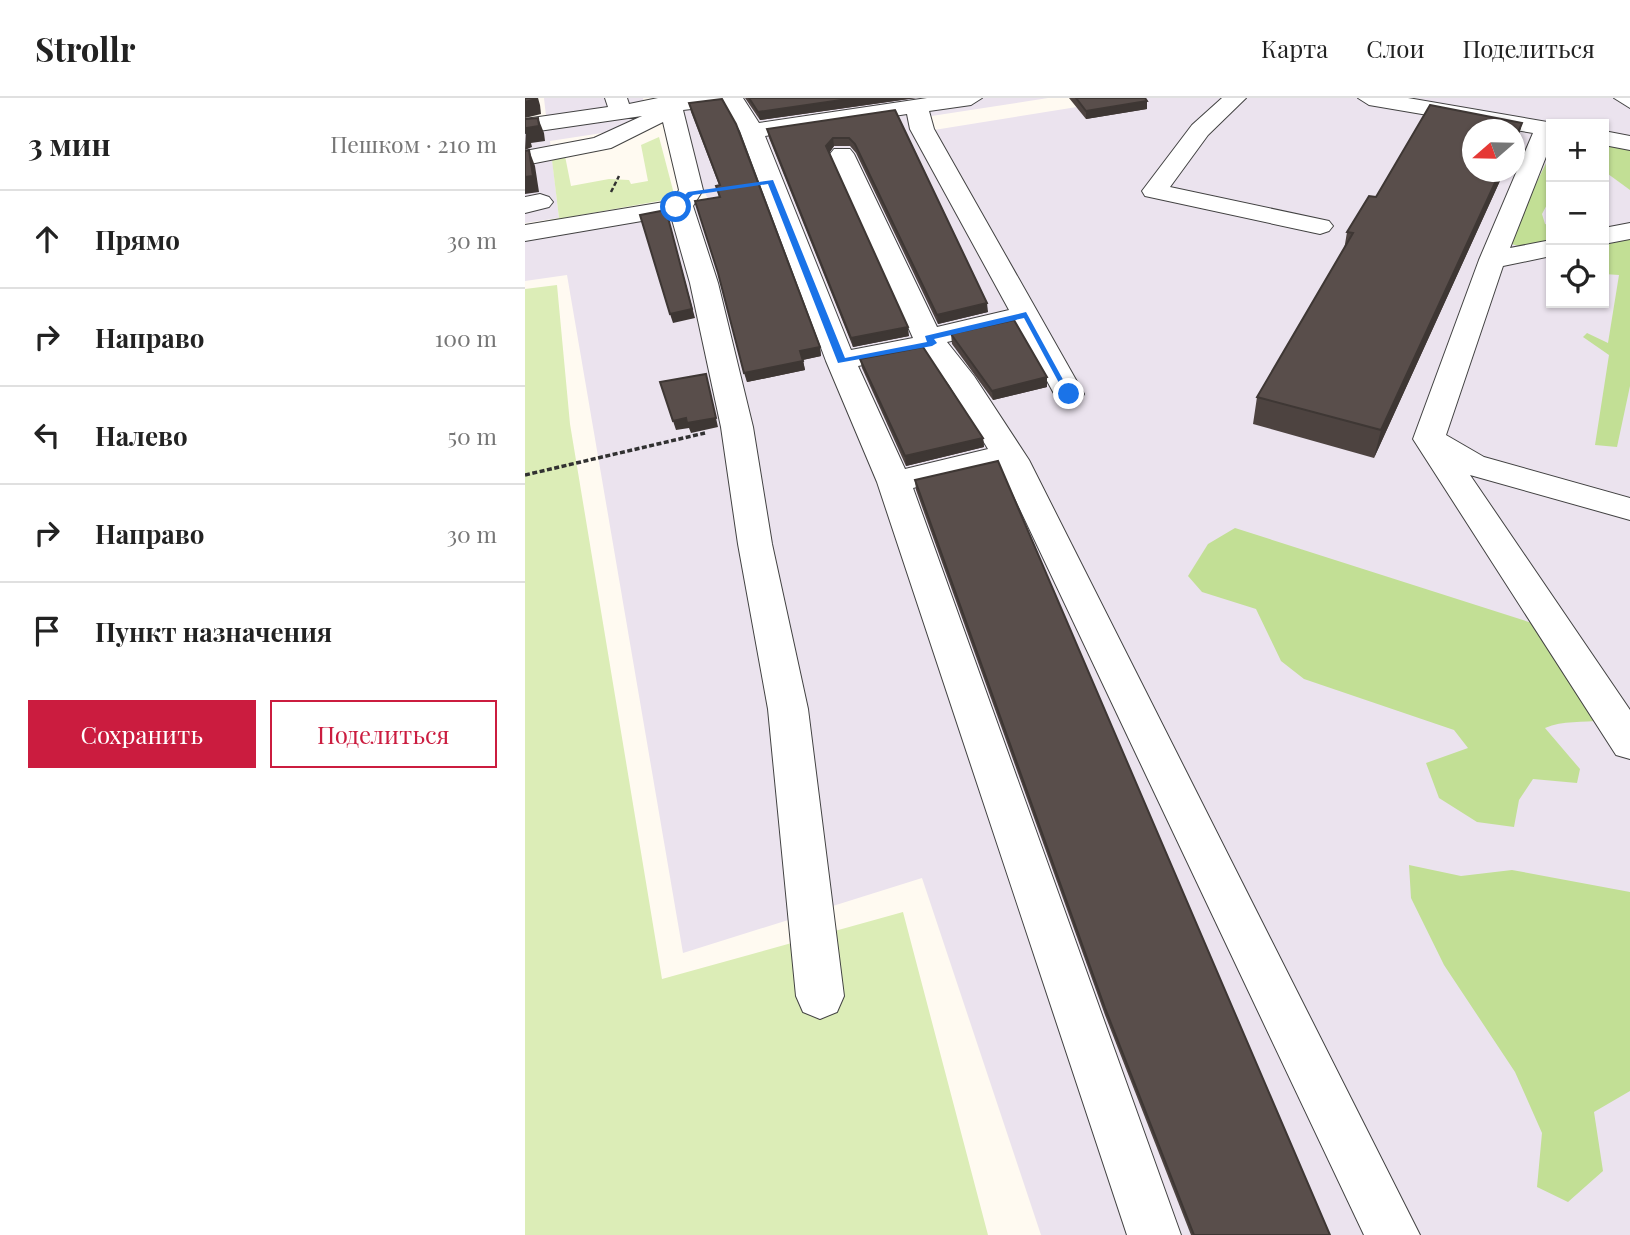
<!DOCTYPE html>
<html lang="ru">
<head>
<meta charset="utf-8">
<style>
  body { margin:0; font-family:"Playfair Display",serif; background:#f2f2f2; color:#222 }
  .controls { position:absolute; right:21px; top:21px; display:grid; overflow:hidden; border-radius:0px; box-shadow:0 2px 5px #0004 }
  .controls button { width:63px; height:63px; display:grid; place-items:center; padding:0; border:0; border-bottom:2px solid #e0e0e0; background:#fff; color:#222; font:35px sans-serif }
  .compass { position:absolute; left:937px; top:21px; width:63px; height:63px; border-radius:50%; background:#fff; box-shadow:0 2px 5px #0004; rotate:250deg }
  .stop { position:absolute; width:21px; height:21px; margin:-16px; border:5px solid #1a73e8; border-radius:50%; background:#fff }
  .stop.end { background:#1a73e8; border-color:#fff; box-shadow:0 2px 7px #0008 }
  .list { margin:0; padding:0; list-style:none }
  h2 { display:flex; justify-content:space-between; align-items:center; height:91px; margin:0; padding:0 28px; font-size:30px }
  h2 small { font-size:23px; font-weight:400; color:#767676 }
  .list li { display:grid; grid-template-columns:46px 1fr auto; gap:21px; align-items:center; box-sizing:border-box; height:98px; padding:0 28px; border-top:2px solid #e0e0e0 }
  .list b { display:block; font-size:26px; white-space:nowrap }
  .list em { font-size:23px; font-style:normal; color:#767676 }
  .actions { display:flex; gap:14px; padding:21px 28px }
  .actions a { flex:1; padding:16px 0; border:2px solid #cb1c3f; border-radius:0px; text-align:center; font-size:24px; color:#cb1c3f }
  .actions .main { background:#cb1c3f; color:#fff }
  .icon { flex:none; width:38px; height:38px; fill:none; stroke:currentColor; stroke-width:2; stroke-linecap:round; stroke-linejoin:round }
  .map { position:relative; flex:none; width:1105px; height:1137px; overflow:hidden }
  header { display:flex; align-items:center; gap:42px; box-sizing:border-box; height:98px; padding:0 35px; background:#fff; border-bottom:2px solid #e0e0e0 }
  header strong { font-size:33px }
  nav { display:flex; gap:38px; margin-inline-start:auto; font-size:24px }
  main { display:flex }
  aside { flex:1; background:#fff }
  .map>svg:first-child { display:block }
  .industrial { fill:#ebe3ee; fill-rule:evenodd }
  .green { fill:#dcedb7 }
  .forest { fill:#c2df95 }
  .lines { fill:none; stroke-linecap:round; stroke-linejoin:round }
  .minor-casing { stroke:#424242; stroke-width:2 }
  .path-far1 { stroke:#313131; stroke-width:2.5; stroke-dasharray:4.5 2.5; stroke-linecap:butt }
  .path { stroke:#313131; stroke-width:3.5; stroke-dasharray:5 2.5; stroke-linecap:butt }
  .minor { fill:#fff; fill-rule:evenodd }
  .wall { fill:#4d4340 }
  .shaded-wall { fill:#3e3734 }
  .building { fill:#594e4b; stroke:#3e3734; stroke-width:2 }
  .route { fill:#1a73e8 }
</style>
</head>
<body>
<header>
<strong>Strollr</strong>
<nav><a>Карта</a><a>Слои</a><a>Поделиться</a></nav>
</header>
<main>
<aside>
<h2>3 мин<small>Пешком · 210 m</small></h2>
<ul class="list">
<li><svg class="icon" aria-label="ahead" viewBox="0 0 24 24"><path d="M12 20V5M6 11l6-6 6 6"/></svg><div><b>Прямо</b></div><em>30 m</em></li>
<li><svg class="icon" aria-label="right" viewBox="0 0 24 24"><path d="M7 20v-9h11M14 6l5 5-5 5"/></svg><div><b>Направо</b></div><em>100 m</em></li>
<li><svg class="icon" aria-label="left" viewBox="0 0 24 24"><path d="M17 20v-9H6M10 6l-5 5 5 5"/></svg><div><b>Налево</b></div><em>50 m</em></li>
<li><svg class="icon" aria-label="right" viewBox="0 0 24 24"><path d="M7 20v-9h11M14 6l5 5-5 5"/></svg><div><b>Направо</b></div><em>30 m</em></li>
<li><svg class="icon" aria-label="arrive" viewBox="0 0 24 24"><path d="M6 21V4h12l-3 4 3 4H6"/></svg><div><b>Пункт назначения</b></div></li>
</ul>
<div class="actions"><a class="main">Сохранить</a><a>Поделиться</a></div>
</aside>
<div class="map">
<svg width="1105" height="1137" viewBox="0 0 1105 1137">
  <rect width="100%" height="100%" fill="#fffaf1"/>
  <g class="industrial">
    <path d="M19 0H118L123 19 103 31 25 43 34 120 0 125V30L22 27Z"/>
    <path d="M144 0H523L387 21 409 32 608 0H1105V1137H516L397 780 158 855 42 177 0 183V133L183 102ZM1026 26H1079V205H1026ZM948 32H990V74H948Z"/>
  </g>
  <g class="green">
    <path d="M134 39 149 96 145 101 0 127 34 120 27 62 40 58 46 88 84 81 104 82 106 86 123 83 116 47Z"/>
    <path d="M32 187 45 326 137 881 378 814 463 1137H0V191Z"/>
  </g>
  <g class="forest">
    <path d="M1079 46 1105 50V92L1079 73Z"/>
    <path d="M1026 55V99L1017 116 1020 126 1026 128V143L998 149 982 145Z"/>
    <path d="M1105 141V288L1092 349 1070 347 1084 257 1058 239 1062 235 1083 245 1094 177 1079 176V147Z"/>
    <path d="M710 430 1007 525 1077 622C1058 625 1038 622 1020 630L1055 671 1052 685 1008 681 994 702 989 729 952 724 914 700 901 665 943 650 929 632 779 581 756 563 731 511 677 494 663 478 683 446Z"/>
    <path d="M884 767 936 778 987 772 1105 794V993L1069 1014 1078 1073 1043 1104 1012 1089 1017 1035 990 974 919 867 886 800Z"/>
  </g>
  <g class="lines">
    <defs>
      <g id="minor">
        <path d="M80 0H102L104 6 133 0H218L234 25 402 0H457L446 7 404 13 409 31 559 296 555 303 544 305 533 303 492 228 422 244 449 278 504 362 895 1137H839L475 369 388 390 656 1137H602L352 384 301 263 215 33 200 7 158 12 178 92 168 108 193 185 228 329 247 446 283 611 319 898 312 914 295 921 278 914 271 898 243 611 213 446 196 329 165 185 146 118 0 143V127L139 104 151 97 154 92 138 24 86 50 0 67V53L69 40 117 18 0 35V21L83 9ZM382 16 385 31 484 212 412 229 329 56 325 51H309L305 56 388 240 326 252 240 38ZM400 255 424 287 463 351 380 371 333 268Z"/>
        <path d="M697 0H721L683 37 645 89 804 123 808 128 804 133 795 136 620 98 617 93 667 27Z"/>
        <path d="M833 0H883L1034 26H1026V46L985 150 1026 142V158L978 168 921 337 959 359 1105 400V422L945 377 1105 612V661L1091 657 888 341 954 162 1008 35 844 7Z"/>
        <path d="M1089 0H1105V10Z"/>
        <path d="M1079 33 1105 38V52L1079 47Z"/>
        <path d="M15 96 24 99 28 104 24 109 0 115V99Z"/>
        <path d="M1105 125V141L1079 146V130Z"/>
      </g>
    </defs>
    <use href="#minor" class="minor-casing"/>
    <path class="path-far1" d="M86 94 94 78"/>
    <path class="path" d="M0 377 180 335"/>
    <use href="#minor" class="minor"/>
  </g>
  <g class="wall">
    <path d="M220 0H391L235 22Z"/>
    <path d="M544 0H620L622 3V11L561 21Z"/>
    <path d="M164 5 295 249 296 258 278 262 280 272 222 284 194 99 191 88 194 87 166 14Z"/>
    <path d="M370 12 463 214 413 226 331 55 325 48H309L304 55 384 238 328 249 244 40 242 31Z"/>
    <path d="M997 25 990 51V32L948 74H979L849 360 728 326 732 299 819 152 822 134 851 99Z"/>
    <path d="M426 236 522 289 468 302 427 246Z"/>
    <path d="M335 261 458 340 459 349 381 368 337 270Z"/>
    <path d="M390 382 805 1137H666L580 917 391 392Z"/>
  </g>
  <g class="shaded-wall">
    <path d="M11 0H13L15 7 16 16 0 20V4Z"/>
    <path d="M330 0H391L235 22 233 14Z"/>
    <path d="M622 3V11L561 21V13Z"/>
    <path d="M13 20 19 35 20 43 6 45 7 49 0 52 1 30Z"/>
    <path d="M997 25 990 51V42Z"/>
    <path d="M308 40 309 48 303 57 301 48Z"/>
    <path d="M4 52 10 68 14 94 0 96V79Z"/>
    <path d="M975 74H979L849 360 856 332Z"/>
    <path d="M141 112 170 220 148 225 145 216Z"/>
    <path d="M462 205 463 214 413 226 412 217Z"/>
    <path d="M383 229 384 238 328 249 326 240Z"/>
    <path d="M295 249 296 258 277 262 275 253Z"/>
    <path d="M278 263 280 272 222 284 219 275Z"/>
    <path d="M181 276 193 329 166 335 164 330 151 332 148 323 161 320Z"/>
    <path d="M522 279V289L468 302 467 293Z"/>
    <path d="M458 340 459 349 381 368 380 358Z"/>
  </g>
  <g class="building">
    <path d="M0 0H11V1L0 4Z"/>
    <path d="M224 0H330L233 14Z"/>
    <path d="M551 0H620L622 3 561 13Z"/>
    <path d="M197 1 211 26 295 249 275 253 278 263 219 275 193 175 170 103 195 99 191 88 195 87 164 5Z"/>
    <path d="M905 7 997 25 990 42V32H948V74H975L856 332 732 299 828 135 822 134 844 98 851 99Z"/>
    <path d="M370 12 462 205 412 217 330 46 324 40H308L301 48 383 229 326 240 242 31Z"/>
    <path d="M13 20 14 28 1 30V34H0V21Z"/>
    <path d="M4 52 8 78 0 79V53Z"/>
    <path d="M141 112 167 211 145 216 115 117Z"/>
    <path d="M489 222 522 279 467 293 426 236Z"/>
    <path d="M398 249 458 340 380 358 335 261Z"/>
    <path d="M181 276 191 320 162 325 161 320 148 323 135 284Z"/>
    <path d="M473 363 805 1137H669L580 910 390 382Z"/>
  </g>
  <path class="route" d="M248 82 320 260 402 244 400 238 501 214 547 298 540 296 499 220 409 241 412 245 407 248 313 265 243 86 168 97 153 110 147 109 163 94Z"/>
</svg>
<div class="controls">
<button>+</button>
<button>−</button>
<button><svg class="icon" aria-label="locate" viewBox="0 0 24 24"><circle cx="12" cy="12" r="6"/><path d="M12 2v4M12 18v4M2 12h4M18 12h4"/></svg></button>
</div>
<svg class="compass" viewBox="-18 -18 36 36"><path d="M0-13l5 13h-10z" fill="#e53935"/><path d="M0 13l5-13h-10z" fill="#767676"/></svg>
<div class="stop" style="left:151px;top:109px"></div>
<div class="stop end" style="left:544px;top:296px"></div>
</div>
</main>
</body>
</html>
